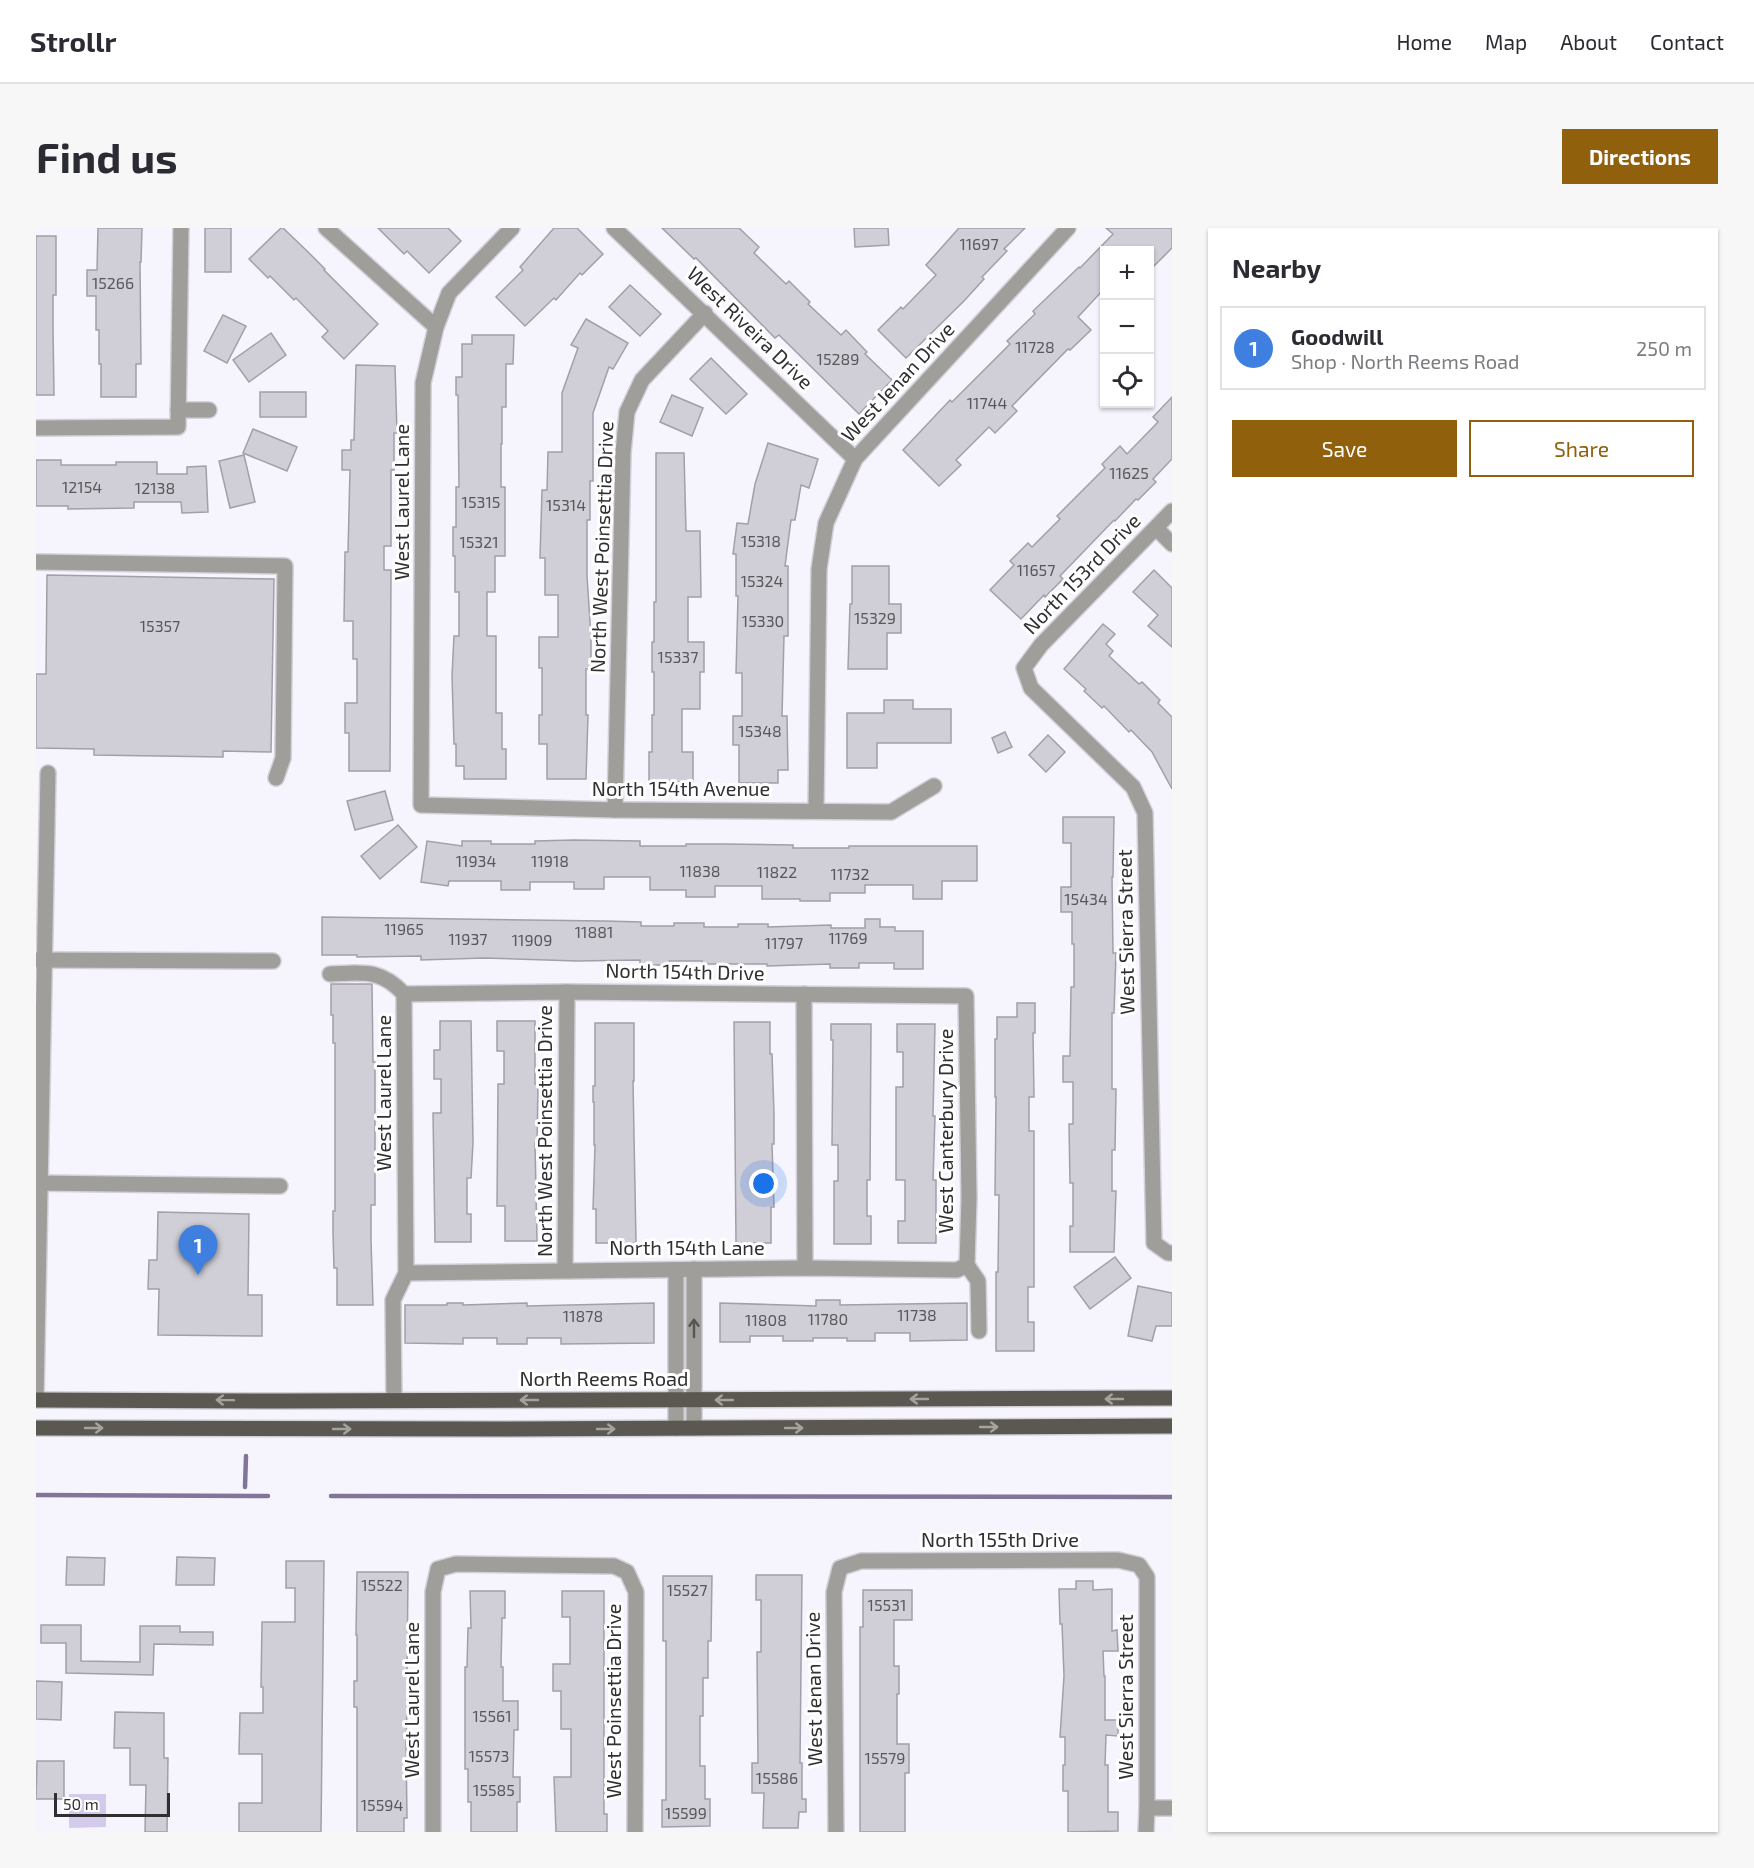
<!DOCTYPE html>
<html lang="en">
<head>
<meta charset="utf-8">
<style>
  body { margin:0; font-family:"Exo 2",sans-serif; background:#f7f7f7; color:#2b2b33 }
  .controls { position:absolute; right:18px; top:18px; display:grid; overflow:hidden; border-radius:0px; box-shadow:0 2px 4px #0004 }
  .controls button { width:54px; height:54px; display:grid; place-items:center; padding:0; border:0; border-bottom:2px solid #e1e1e2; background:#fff; color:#2b2b33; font:30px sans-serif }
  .scale { position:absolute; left:18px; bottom:15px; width:116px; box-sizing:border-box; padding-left:6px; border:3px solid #302f32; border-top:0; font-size:16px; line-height:21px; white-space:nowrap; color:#302f32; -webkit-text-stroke:4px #fff; paint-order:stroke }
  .you { position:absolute; left:728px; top:956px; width:21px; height:21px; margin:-15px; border:4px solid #fff; border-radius:50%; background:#1a73e8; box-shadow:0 0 0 9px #1a73e833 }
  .badge { display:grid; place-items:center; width:39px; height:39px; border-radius:50%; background:#90600d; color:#fff; font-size:20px; font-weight:700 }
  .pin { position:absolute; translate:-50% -50px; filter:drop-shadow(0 2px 3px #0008) }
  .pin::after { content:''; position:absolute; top:32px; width:21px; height:18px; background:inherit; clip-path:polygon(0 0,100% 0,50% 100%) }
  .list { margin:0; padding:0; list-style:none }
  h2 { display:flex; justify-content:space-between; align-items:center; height:78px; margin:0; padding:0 24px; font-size:26px }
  h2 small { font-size:20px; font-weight:400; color:#7c7c81 }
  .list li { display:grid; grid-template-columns:39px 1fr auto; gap:18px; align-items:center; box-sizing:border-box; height:84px; margin:0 12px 12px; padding:0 12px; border:2px solid #e1e1e2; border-radius:0px }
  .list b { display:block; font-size:22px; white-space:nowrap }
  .list p { margin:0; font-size:20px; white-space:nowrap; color:#7c7c81 }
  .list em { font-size:20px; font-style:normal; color:#7c7c81 }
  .actions { display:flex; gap:12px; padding:18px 24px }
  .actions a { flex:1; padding:14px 0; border:2px solid #90600d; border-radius:0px; text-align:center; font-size:21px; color:#90600d }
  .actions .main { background:#90600d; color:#fff }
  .icon { flex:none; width:33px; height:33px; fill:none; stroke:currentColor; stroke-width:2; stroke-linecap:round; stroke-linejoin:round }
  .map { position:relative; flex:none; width:1136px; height:1604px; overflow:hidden; border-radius:0px }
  header { display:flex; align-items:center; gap:36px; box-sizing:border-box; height:84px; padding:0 30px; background:#fff; border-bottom:2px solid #e1e1e2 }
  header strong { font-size:28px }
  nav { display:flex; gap:33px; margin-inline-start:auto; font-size:21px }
  .intro { display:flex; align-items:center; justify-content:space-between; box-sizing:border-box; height:144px; padding:0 36px }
  h1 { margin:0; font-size:42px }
  .button { padding:15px 27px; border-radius:0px; background:#90600d; color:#fff; font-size:21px; font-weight:700 }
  main { display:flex; gap:36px; padding:0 36px }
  aside { flex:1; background:#fff; border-radius:0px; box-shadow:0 2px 4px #0004 }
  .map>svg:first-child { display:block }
  .green { fill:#d4caeb }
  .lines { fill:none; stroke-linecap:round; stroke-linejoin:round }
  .stream { stroke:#81769a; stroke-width:4.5 }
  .building { fill:#d0ced6; stroke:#a29fa8; stroke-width:1.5 }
  .minor-casing { stroke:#d2d1d8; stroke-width:18 }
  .major-casing { stroke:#d2d1d8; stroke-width:18 }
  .minor { stroke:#a09e9a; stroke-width:15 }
  .major { stroke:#5b5751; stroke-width:15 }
  .oneway { stroke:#575656 }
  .oneway2 { stroke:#a5a39f }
  .labels { text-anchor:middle; stroke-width:6; stroke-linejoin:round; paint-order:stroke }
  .number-label { font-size:16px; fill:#58575b }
  .street-label { font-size:20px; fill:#302f32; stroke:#fff }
</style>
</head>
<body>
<header>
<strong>Strollr</strong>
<nav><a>Home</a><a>Map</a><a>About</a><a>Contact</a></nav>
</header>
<div class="intro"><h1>Find us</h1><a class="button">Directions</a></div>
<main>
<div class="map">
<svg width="1136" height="1604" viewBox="0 0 1136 1604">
  <rect width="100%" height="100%" fill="#f6f4fd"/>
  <path class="green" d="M33 1566H70V1599L33 1600Z"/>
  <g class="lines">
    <g class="stream">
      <path d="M209 1259 210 1228"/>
      <path d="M0 1267 232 1268"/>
      <path d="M295 1268 1136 1269"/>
    </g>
  </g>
  <g class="building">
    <path d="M62 0H106L105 34H104L105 136H100V169H65V136H63V102H60V68H51V42H61Z"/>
    <rect x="169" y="0" width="26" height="44"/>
    <path d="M245 0H247L270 22 289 41 288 42 342 96 308 131 286 109 292 103 260 70 258 72 234 48 232 50 213 31Z"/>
    <path d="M342 0H412L425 13 393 45 371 23 368 26Z"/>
    <path d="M518 0H541L567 26 546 47 544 45 520 72 518 70 489 98 460 69 487 42 484 39Z"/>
    <path d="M626 0H703L723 19 718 25 750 56 753 53 774 74 772 76 805 107 810 102 831 124 829 126 856 152 823 186 743 107 739 110 660 30 658 31Z"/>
    <path d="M818 0H852L853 17 819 19Z"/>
    <path d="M923 0H989L968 21 971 23 946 49 948 51 928 73 870 130 842 102 865 79 867 81 900 47 890 37Z"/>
    <path d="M1070 0H1136V20L1113 43V22H1068V61L1042 89 1055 102 1034 122 1032 121 976 178 981 183 959 205 953 199 920 232 925 237 903 258 867 222 914 172 916 174 974 116 971 113 999 86 997 83 1043 39 1044 40 1077 6Z"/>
    <path d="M0 8H20V67H17V100L18 167H0Z"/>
    <path d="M594 57 625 86 604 108 573 79Z"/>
    <path d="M187 87 210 98 191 135 168 123Z"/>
    <path d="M550 91 592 115 577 141 573 139 557 185V253H554V292H551V348L555 409V441H550V487H552L550 551H511V516H503V487H506V440H503V409H522V367H509V330H504L506 262H511L512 224H526V165L542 120 535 117Z"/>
    <path d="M235 105 250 127 213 154 197 132Z"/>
    <path d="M436 107H478L477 136H470V179H466V216H465V259H469V328H459V364H451V408H460V485H466V521H470V551H428V538H420V516H418L416 448 418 408H423V364H419V328H417V299H420V259H423L422 167H420V149H426V116H436Z"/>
    <path d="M675 130 711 166 690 186 654 151Z"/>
    <path d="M320 137 359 138 361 205H358V242H355V318H348V342H355L354 543H313V505H309V475H321V431H317V393H308L309 324H312L314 242H306V222H315V212H318Z"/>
    <rect x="224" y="164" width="46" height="25"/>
    <path d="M636 167 667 180 656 208 624 194Z"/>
    <path d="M1136 169V231L1117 251 1120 254 1102 272 1100 271 1079 293 1078 292 1024 348 1027 351 1009 369 1008 367 985 391 954 362 978 337 974 333 992 315 996 319 1024 291 1021 288 1069 240 1066 236 1084 218 1091 226 1122 194 1117 189Z"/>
    <path d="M217 201 261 219 251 243 207 225Z"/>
    <path d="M732 215 782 231 773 260 765 257 759 292H755L749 338H752V408H748L746 488H751L752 542H742V555H703V517H697V488H706V445H700L702 368H700V326H697L701 295 712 296 719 256Z"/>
    <path d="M620 225H648L650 303H664L665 369H652V414H668V444H664V481H646V524H657V554H613V524H616V487H618V444H616V414H618V374H620Z"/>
    <path d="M208 227 219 274 194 280 183 233Z"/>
    <path d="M0 232H25V237H80V234H121V246H151V239L170 238 172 284 146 285 145 274H98V280L32 281V278H0Z"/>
    <path d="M816 338H853V376H865V405H851V441H812L814 376H816Z"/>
    <path d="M1118 342 1136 360V419L1112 398 1122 387 1097 364Z"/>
    <path d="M11 347 238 351 235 524 187 523V529L58 527V521L0 520V446H10Z"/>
    <path d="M1067 396 1079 406 1070 416 1077 423 1073 428 1103 456 1106 454 1124 472 1122 475 1136 489V561L1116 524 1095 502 1093 504 1068 478 1066 480 1048 463 1050 461 1028 441Z"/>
    <path d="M848 472H877V481H915V515H841V540H811V485H848Z"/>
    <path d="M969 504 976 519 962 525 956 510Z"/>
    <path d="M1012 507 1029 524 1010 544 993 527Z"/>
    <path d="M349 563 357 592 319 602 311 573Z"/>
    <path d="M1027 589H1078L1077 649H1076L1077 725H1080L1078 785H1076V861H1080L1079 922H1076V963H1080L1078 1024H1034V998H1037V955H1034L1033 896H1037V854H1027V828H1034L1035 759H1038V716H1036V684H1025V659H1035V615H1027Z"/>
    <path d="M362 597 381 619 344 651 325 628Z"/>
    <path d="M538 612 604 613V618H650V616H689L757 617V620H813V618H941V653H906V671H877V657H829V665H794V673H764V671H726V658H679V669H650V662H614V649H568V661H538V654H494V662H465V653H413L412 658 385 654 391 613 426 618V613H455V616H499V613Z"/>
    <path d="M286 689 569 693 605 694V698H638V695H668V699H702V696H732V699L795 697V700H829V691H844V699H859V703H887V741H858V735H823V740H794V736L731 738V736H666V733H633V737H604V732L541 733 448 730 385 732V728L321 729V727H286Z"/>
    <path d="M295 756H336L337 834H339V977H335V1012L337 1077H301V1040H298L297 1006V983H299V815H297V787H295Z"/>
    <path d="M981 775H999V805H997L998 869H993V903H998V1059H992V1094H998V1123H960V1044H962L963 967H959L960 869H959V811H961V789H981Z"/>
    <path d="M404 793H435L437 915 435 950H431V986H435V1014H399L397 885H405V851H398V822H404Z"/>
    <path d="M461 793H499V856H502L501 915H499L501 1013H469V978H461L462 856H468V823H461Z"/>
    <path d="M698 794H734V826H736L738 886V916H736L738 979H735V1015H700Z"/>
    <path d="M559 795H598V853H597L600 1015H560V981H557L559 917H558V874H557V858H559Z"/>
    <path d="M795 796H835L834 952H831V988H835V1016H798V953H802V917H796L797 812H795Z"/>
    <path d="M861 796H899L897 888H899L897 952H900V1015H862V993H869V952H860V859H867V824H861Z"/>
    <path d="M122 984 213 986 212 1067H226V1108L122 1107 123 1061H112L113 1032H121Z"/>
    <path d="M1079 1029 1095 1050 1054 1081 1038 1059Z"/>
    <path d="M1102 1058 1136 1065V1098H1120L1116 1113 1092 1108Z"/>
    <path d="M780 1072H804V1077L931 1075V1112L874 1113V1105H839V1113H811V1110H777V1113H747V1108H714V1114H684V1075L780 1078Z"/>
    <path d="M411 1075H427V1077L491 1075V1078L618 1075V1115L525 1116V1110H491V1116H461V1110H427V1116L369 1115V1077H411Z"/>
    <path d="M31 1329 69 1330 68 1357H30Z"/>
    <path d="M141 1329 179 1330 178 1357H140Z"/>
    <path d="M250 1333H288L285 1604H203V1575H226V1526H203L204 1485H227V1459H225L226 1394H259V1360H250Z"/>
    <path d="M321 1344H372L371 1453H373V1479H371L370 1516 371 1590H368V1604H321V1479H318V1453H321V1407H320Z"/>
    <path d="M720 1347H766L764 1535H766V1571H770V1584H763L762 1600H727L728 1565H716V1535H722L721 1424H725V1372H720Z"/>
    <path d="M627 1348H676L675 1413H672V1450H667V1488H664V1538H669V1571H674V1598L626 1599V1572H630V1413H627Z"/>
    <path d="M1040 1353H1057V1362L1076 1361V1403L1081 1402 1082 1423H1067L1068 1448H1069V1492H1082V1508L1070 1507 1069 1537H1072V1584H1082V1603L1032 1604V1563H1027V1537H1029V1509H1024L1028 1448 1026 1396H1024L1023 1361H1040Z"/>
    <path d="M827 1362H876V1392H858V1438H863V1466H861V1516H873V1545H869V1604H824V1399H827Z"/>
    <path d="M434 1363H469V1390H466L465 1439H467V1473H482V1502H478L477 1549H484V1574H481V1604H435V1574H432V1541H429V1439H431L432 1400H435Z"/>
    <path d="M526 1363H568V1586H571V1604H520L518 1549H535V1501H525V1463H517V1436H534V1389H526Z"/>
    <path d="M5 1397H45V1433L104 1434V1398H144V1404H177V1417L118 1416 117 1447 30 1445V1415H5Z"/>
    <path d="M0 1453 26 1454 25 1492 0 1491Z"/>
    <path d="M79 1484 128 1485V1530H132L131 1604H109L110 1557H94V1520H78Z"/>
    <path d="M1 1533H28V1571H0Z"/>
  </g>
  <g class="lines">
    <defs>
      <g id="minor">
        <path d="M290 0 400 99"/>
        <path d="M476 0 413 65 400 99 387 155 385 577 579 582 855 584 898 558"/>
        <path d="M578 0 819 231"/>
        <path d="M142 182H173"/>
        <path d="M0 200 142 199 145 0"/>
        <path d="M1136 283 1005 417 988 440 995 460 1097 559 1109 585 1118 1015 1132 1025H1136"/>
        <path d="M1120 300 1136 316"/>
        <path d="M0 334 249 338 247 530 240 550"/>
        <path d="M579 582 587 225 591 184 606 152 669 85"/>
        <path d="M780 583 783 341 790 295 819 231 1032 0"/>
        <path d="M0 732 237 733"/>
        <path d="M294 746C326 745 344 740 368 766L370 1045 357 1072 358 1172"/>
        <path d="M368 766 531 764 930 768 933 970 931 1037"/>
        <path d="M768 766 769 1040"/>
        <path d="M0 955 244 958"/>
        <path d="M931 1037 942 1053 943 1103"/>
        <path d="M658 1041V1200"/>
        <path d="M529 1042 531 764"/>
        <path d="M640 1042V1200"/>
        <path d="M370 1045 769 1040 921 1042 931 1037"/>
        <path d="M0 1172 12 545"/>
        <path d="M1111 1580H1136"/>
        <path d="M397 1604V1364L402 1341 420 1336 578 1338 591 1344 600 1364 599 1604"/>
        <path d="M800 1604 798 1364 804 1340 825 1333 1082 1332 1103 1337 1111 1349V1580L1110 1604"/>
      </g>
      <g id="major">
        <path d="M0 1172 247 1173 1136 1170"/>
        <path d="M0 1200 469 1201 1136 1198"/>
      </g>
    </defs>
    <use href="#minor" class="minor-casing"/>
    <use href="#major" class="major-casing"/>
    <use href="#minor" class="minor"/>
    <use href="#major" class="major"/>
  </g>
  <defs><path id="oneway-shaft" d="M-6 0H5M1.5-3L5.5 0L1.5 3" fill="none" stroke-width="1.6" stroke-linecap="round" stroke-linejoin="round" transform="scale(1.5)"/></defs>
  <use class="oneway" href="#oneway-shaft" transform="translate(658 1100) rotate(-90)"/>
  <g class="oneway2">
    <use href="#oneway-shaft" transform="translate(883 1171) rotate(180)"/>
    <use href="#oneway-shaft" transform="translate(1078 1171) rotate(180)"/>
    <use href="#oneway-shaft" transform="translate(189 1172) rotate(-179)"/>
    <use href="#oneway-shaft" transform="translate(493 1172) rotate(180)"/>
    <use href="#oneway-shaft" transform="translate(688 1172) rotate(180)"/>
    <use href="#oneway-shaft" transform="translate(953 1199)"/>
    <use href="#oneway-shaft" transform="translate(58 1200)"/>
    <use href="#oneway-shaft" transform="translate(758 1200)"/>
    <use href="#oneway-shaft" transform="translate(306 1201)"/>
    <use href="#oneway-shaft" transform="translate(570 1201)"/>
  </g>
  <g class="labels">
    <g class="number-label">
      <text x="943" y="22">11697</text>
      <text x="77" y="61">15266</text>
      <text x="999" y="125">11728</text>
      <text x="802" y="137">15289</text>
      <text x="951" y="181">11744</text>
      <text x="1093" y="251">11625</text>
      <text x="46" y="265">12154</text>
      <text x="119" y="266">12138</text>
      <text x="445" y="280">15315</text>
      <text x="530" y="283">15314</text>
      <text x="725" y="319">15318</text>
      <text x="443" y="320">15321</text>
      <text x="1000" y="348">11657</text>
      <text x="726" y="359">15324</text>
      <text x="839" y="396">15329</text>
      <text x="727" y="399">15330</text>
      <text x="124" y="404">15357</text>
      <text x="642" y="435">15337</text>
      <text x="724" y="509">15348</text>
      <text x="440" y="639">11934</text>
      <text x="514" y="639">11918</text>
      <text x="664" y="649">11838</text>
      <text x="741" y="650">11822</text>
      <text x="814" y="652">11732</text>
      <text x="1050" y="677">15434</text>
      <text x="368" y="707">11965</text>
      <text x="558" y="710">11881</text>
      <text x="812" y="716">11769</text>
      <text x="432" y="717">11937</text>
      <text x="496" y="718">11909</text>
      <text x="748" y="721">11797</text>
      <text x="881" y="1093">11738</text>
      <text x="547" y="1094">11878</text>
      <text x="792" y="1097">11780</text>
      <text x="730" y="1098">11808</text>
      <text x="346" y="1363">15522</text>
      <text x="651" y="1368">15527</text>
      <text x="851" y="1383">15531</text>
      <text x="456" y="1494">15561</text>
      <text x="453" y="1534">15573</text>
      <text x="849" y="1536">15579</text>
      <text x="741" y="1556">15586</text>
      <text x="458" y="1568">15585</text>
      <text x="346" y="1583">15594</text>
      <text x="650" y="1591">15599</text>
    </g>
    <g class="street-label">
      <text transform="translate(714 100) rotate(44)" y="7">West Riveira Drive</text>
      <text transform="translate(862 154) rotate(-47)" y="7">West Jenan Drive</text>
      <text transform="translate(366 274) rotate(-90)" y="7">West Laurel Lane</text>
      <text transform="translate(566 319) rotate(-88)" y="7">North West Poinsettia Drive</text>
      <text transform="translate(1046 346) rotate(-46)" y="7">North 153rd Drive</text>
      <text x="645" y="568">North 154th Avenue</text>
      <text transform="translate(1090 704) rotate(-91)" y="7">West Sierra Street</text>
      <text transform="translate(649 744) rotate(1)" y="7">North 154th Drive</text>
      <text transform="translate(348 865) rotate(-90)" y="7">West Laurel Lane</text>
      <text transform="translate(509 903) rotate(-90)" y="7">North West Poinsettia Drive</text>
      <text transform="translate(910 903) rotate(-90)" y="7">West Canterbury Drive</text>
      <text x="651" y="1027">North 154th Lane</text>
      <text x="568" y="1158">North Reems Road</text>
      <text x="964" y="1319">North 155th Drive</text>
      <text transform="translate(778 1461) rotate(-91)" y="7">West Jenan Drive</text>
      <text transform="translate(1090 1469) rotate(-90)" y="7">West Sierra Street</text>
      <text transform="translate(376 1472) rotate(-90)" y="7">West Laurel Lane</text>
      <text transform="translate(578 1473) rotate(-90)" y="7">West Poinsettia Drive</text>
    </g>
  </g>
</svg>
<div class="controls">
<button>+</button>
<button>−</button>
<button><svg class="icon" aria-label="locate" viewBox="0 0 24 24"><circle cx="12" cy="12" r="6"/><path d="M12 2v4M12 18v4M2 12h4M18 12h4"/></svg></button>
</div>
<div class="scale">50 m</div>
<div class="you"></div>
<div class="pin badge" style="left:162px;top:1047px;background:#3f7fe0">1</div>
</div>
<aside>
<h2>Nearby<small></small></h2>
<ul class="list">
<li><span class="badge" style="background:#3f7fe0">1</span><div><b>Goodwill</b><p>Shop · North Reems Road</p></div><em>250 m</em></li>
</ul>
<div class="actions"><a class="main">Save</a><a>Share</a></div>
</aside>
</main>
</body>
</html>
